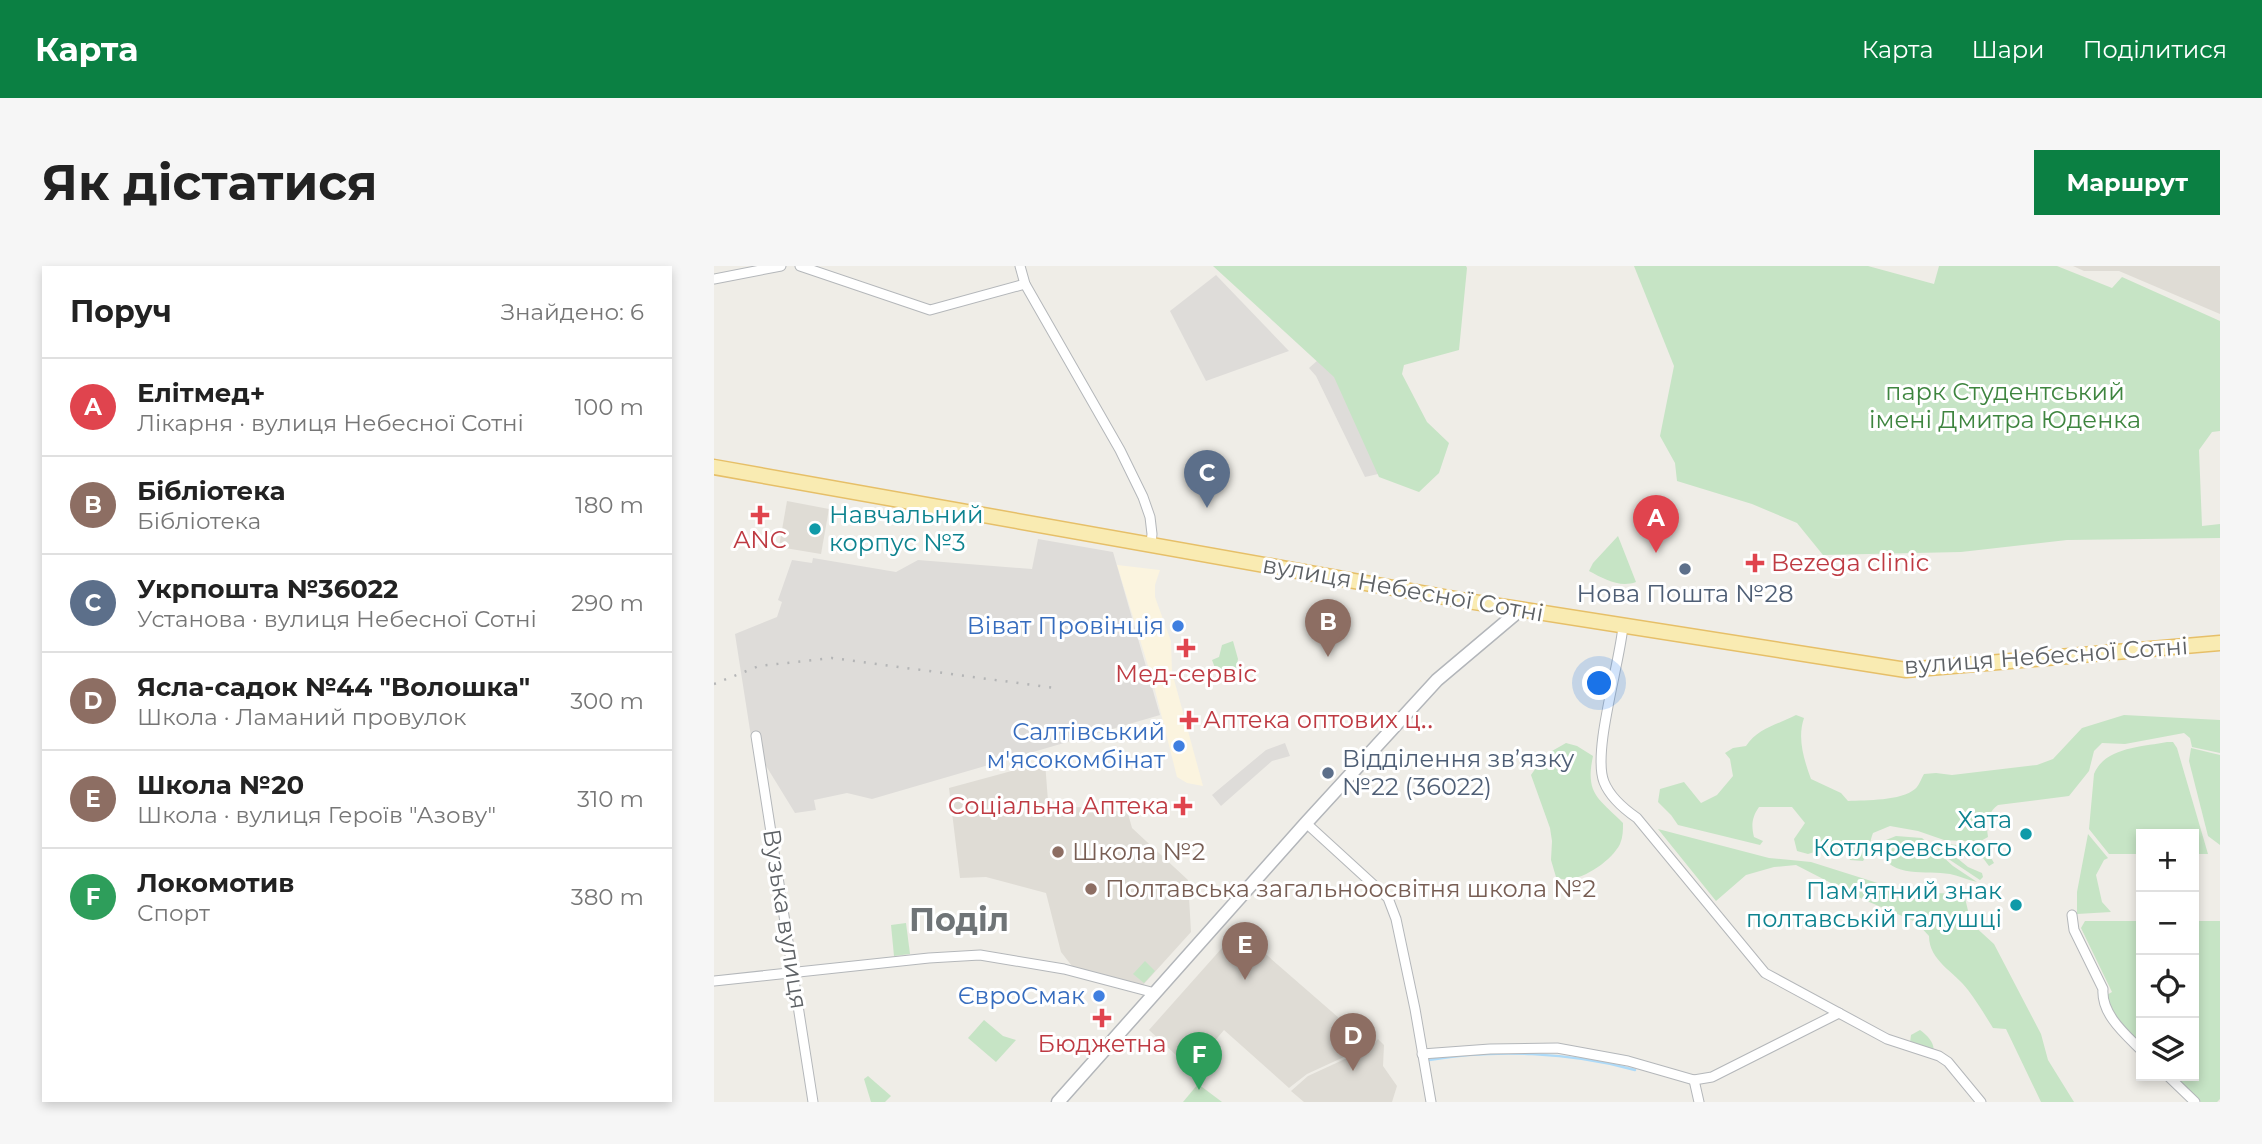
<!DOCTYPE html>
<html lang="uk">
<head>
<meta charset="utf-8">
<style>
  body { margin:0; font-family:Montserrat,sans-serif; background:#f6f6f6; color:#222 }
  .controls { position:absolute; right:21px; bottom:21px; display:grid; overflow:hidden; border-radius:0px; box-shadow:0 4px 10px #0003 }
  .controls button { width:63px; height:63px; display:grid; place-items:center; padding:0; border:0; border-bottom:2px solid #e0e0e0; background:#fff; color:#222; font:35px sans-serif }
  .you { position:absolute; left:886px; top:418px; width:24px; height:24px; margin:-18px; border:5px solid #fff; border-radius:50%; background:#1a73e8; box-shadow:0 0 0 10px #1a73e833 }
  .badge { display:grid; place-items:center; width:46px; height:46px; border-radius:50%; background:#0b8043; color:#fff; font-size:23px; font-weight:700 }
  .pin { position:absolute; translate:-50% -58px; filter:drop-shadow(0 2px 4px #0008) }
  .pin::after { content:''; position:absolute; top:37px; width:24px; height:21px; background:inherit; clip-path:polygon(0 0,100% 0,50% 100%) }
  .list { margin:0; padding:0; list-style:none }
  h2 { display:flex; justify-content:space-between; align-items:center; height:91px; margin:0; padding:0 28px; font-size:30px }
  h2 small { font-size:23px; font-weight:400; color:#767676 }
  .list li { display:grid; grid-template-columns:46px 1fr auto; gap:21px; align-items:center; box-sizing:border-box; height:98px; padding:0 28px; border-top:2px solid #e0e0e0 }
  .list b { display:block; font-size:26px; white-space:nowrap }
  .list p { margin:0; font-size:23px; white-space:nowrap; color:#767676 }
  .list em { font-size:23px; font-style:normal; color:#767676 }
  .icon { flex:none; width:38px; height:38px; fill:none; stroke:currentColor; stroke-width:2; stroke-linecap:round; stroke-linejoin:round }
  .map { position:relative; flex:none; width:1506px; height:836px; overflow:hidden; border-radius:0px }
  header { display:flex; align-items:center; gap:42px; box-sizing:border-box; height:98px; padding:0 35px; background:#0b8043; color:#fff }
  header strong { font-size:33px }
  nav { display:flex; gap:38px; margin-inline-start:auto; font-size:24px }
  .intro { display:flex; align-items:center; justify-content:space-between; box-sizing:border-box; height:168px; padding:0 42px }
  h1 { margin:0; font-size:49px }
  .button { padding:18px 32px; border-radius:0px; background:#0b8043; color:#fff; font-size:24px; font-weight:700 }
  main { display:flex; gap:42px; padding:0 42px }
  aside { flex:1; background:#fff; border-radius:0px; box-shadow:0 4px 10px #0003 }
  .map>svg:first-child { display:block }
  .commercial { fill:#fbf4df }
  .industrial { fill:#dedcd9 }
  .education { fill:#dfdcd5 }
  .green { fill:#c6e4c5 }
  .lines { fill:none; stroke-linecap:round; stroke-linejoin:round }
  .stream { stroke:#addaf8; stroke-width:2.5 }
  .street-casing { stroke:#b4b7ba; stroke-width:11 }
  .secondary-casing { stroke:#b3b6ba; stroke-width:15 }
  .primary-casing { stroke:#e6bf68; stroke-width:17 }
  .street { stroke:#fff; stroke-width:9 }
  .secondary { stroke:#fff; stroke-width:12 }
  .primary { stroke:#f9ebb2; stroke-width:14 }
  .rail { stroke:#b4b5b6; stroke-width:2.5; stroke-dasharray:2 9; stroke-linecap:butt }
  .health-dot { fill:#e0444e; stroke:#fff; stroke-width:2.5 }
  .culture-dot { fill:#0f9aa8; stroke:#fff; stroke-width:2.5 }
  .service-dot { fill:#5c6f8a; stroke:#fff; stroke-width:2.5 }
  .shop-dot { fill:#3f7fe0; stroke:#fff; stroke-width:2.5 }
  .education-dot { fill:#8d6e63; stroke:#fff; stroke-width:2.5 }
  .labels { text-anchor:middle; stroke-width:6; stroke-linejoin:round; paint-order:stroke }
  .park-label { font-size:24px; fill:#3e853f; stroke:#fff }
  .culture-label { font-size:24px; fill:#0d838f; stroke:#fff; text-anchor:end }
  .health-label { font-size:24px; fill:#be3a42; stroke:#fff }
  .street-label { font-size:24px; fill:#5e6266; stroke:#fff }
  .service-label { font-size:24px; fill:#4e5e75; stroke:#fff }
  .shop-label { font-size:24px; fill:#366cbe; stroke:#fff; text-anchor:end }
  .education-label { font-size:24px; fill:#785e54; stroke:#fff; text-anchor:start }
  .district-label { font-size:32px; font-weight:bold; fill:#6f7477; stroke:#fff }
</style>
</head>
<body>
<header>
<strong>Карта</strong>
<nav><a>Карта</a><a>Шари</a><a>Поділитися</a></nav>
</header>
<div class="intro"><h1>Як дістатися</h1><a class="button">Маршрут</a></div>
<main>
<aside>
<h2>Поруч<small>Знайдено: 6</small></h2>
<ul class="list">
<li><span class="badge" style="background:#e0444e">A</span><div><b>Елітмед+</b><p>Лікарня · вулиця Небесної Сотні</p></div><em>100 m</em></li>
<li><span class="badge" style="background:#8d6e63">B</span><div><b>Бібліотека</b><p>Бібліотека</p></div><em>180 m</em></li>
<li><span class="badge" style="background:#5c6f8a">C</span><div><b>Укрпошта №36022</b><p>Установа · вулиця Небесної Сотні</p></div><em>290 m</em></li>
<li><span class="badge" style="background:#8d6e63">D</span><div><b>Ясла-садок №44 &quot;Волошка&quot;</b><p>Школа · Ламаний провулок</p></div><em>300 m</em></li>
<li><span class="badge" style="background:#8d6e63">E</span><div><b>Школа №20</b><p>Школа · вулиця Героїв &quot;Азову&quot;</p></div><em>310 m</em></li>
<li><span class="badge" style="background:#2e9e5b">F</span><div><b>Локомотив</b><p>Спорт</p></div><em>380 m</em></li>
</ul>
</aside>
<div class="map">
<svg width="1506" height="836" viewBox="0 0 1506 836">
  <rect width="100%" height="100%" fill="#efede7"/>
  <path class="commercial" d="M403 299 446 304 441 319V331L457 375 458 406 489 520 473 517 463 511 439 416Z"/>
  <g class="industrial">
    <path d="M502 9 575 85 492 115 456 45Z"/>
    <path d="M612 87 684 211 664 208 651 211 602 110 595 102Z"/>
    <path d="M324 273 399 286 446 449 158 533 133 527 100 534 102 544 81 547 38 477 21 368 63 351 68 336 64 334 78 294 98 297 99 292 182 306 204 294 318 303Z"/>
    <path d="M571 477 576 490 558 495 507 540 498 529 552 484Z"/>
  </g>
  <g class="education">
    <path d="M1359 0H1506V48L1405 5H1370Z"/>
    <path d="M73 235 115 243 107 288 65 281Z"/>
    <path d="M331 496 334 535H344L358 541 392 542 406 546 413 544 418 562 474 614 477 666 429 719 365 705 358 700 347 686 332 627 272 611 246 612 235 522Z"/>
    <path d="M524 664 656 779 593 808 575 822 510 764 477 803 435 764Z"/>
    <path d="M664 773 670 779 669 800 683 820 678 836H590L577 825 594 810 657 781Z"/>
  </g>
  <g class="green">
    <path d="M499 0H752L753 2 745 84 690 99 688 108 713 156 735 177 725 207 705 226 665 211 620 111Z"/>
    <path d="M920 0H1154L1220 18 1225 0H1343L1398 22 1408 11 1506 55V165L1498 166 1485 184 1488 260 1506 258V272L1353 274 1247 286 1109 289 1083 257 1038 238 963 215 961 197 946 170 960 100Z"/>
    <path d="M904 270 922 316C906 322 890 313 875 305L879 297Z"/>
    <path d="M519 375 524 393 521 408 503 407 498 394 505 391 508 379Z"/>
    <path d="M1082 449 1090 452C1083 472 1090 494 1097 513L1127 527 1134 535C1152 534 1187 535 1201 523 1205 520 1207 513 1210 508L1222 507 1238 509 1323 499 1339 493 1368 462 1410 449 1506 454V487L1478 481 1476 472 1470 467 1411 478 1388 477 1380 485 1375 505 1355 530 1284 539C1273 547 1272 559 1274 571L1265 576 1230 574 1204 565 1176 560 1159 567C1155 577 1156 586 1149 595L1136 594 1133 584 1123 579 1094 588 1083 585 1080 573 1091 557 1078 541H1045C1038 551 1037 559 1040 571L1049 575 1046 579 964 559 957 549 944 536 946 523 970 516 987 537 1003 529 1019 510 1016 493 1011 487 1019 482 1032 480C1044 462 1063 459 1082 449Z"/>
    <path d="M1453 476H1459L1463 482 1494 588H1480V568H1427V588H1395L1375 563 1380 508C1391 481 1428 481 1453 476Z"/>
    <path d="M852 477 863 480 879 490C871 528 884 532 909 557 909 564 909 571 906 578 897 596 861 621 842 611L837 594 838 575 836 562 817 509 831 489Z"/>
    <path d="M1477 482 1506 489V579L1494 570 1475 495Z"/>
    <path d="M944 563 1055 592 1097 596 1192 626 1250 628 1257 657 1280 678 1327 768 1334 794 1360 836H1327L1292 763 1279 762C1271 749 1263 736 1254 724 1241 706 1215 695 1215 670L1202 656 1146 632 1082 599 1060 601 1032 609 1002 635Z"/>
    <path d="M1374 568 1394 592 1390 594 1382 609 1388 636 1397 646 1363 648V626Z"/>
    <path d="M1182 570 1208 572 1239 600 1263 616C1254 614 1245 610 1236 608 1212 604 1178 613 1165 585L1172 574Z"/>
    <path d="M1226 577C1245 581 1270 575 1280 597L1275 600 1266 588 1232 583 1254 601 1268 607 1269 611 1266 614 1227 588 1221 579Z"/>
    <path d="M1371 655H1427V779L1403 756 1391 730 1398 726 1367 662Z"/>
    <path d="M1480 655H1506V833L1503 836H1487L1460 810H1480Z"/>
    <path d="M192 657 196 688 180 690 177 659Z"/>
    <path d="M431 695 441 705 430 717 419 708Z"/>
    <path d="M270 754 289 770 302 774 282 796 254 772Z"/>
    <path d="M1206 764C1213 769 1222 778 1219 787L1196 777 1197 769Z"/>
    <path d="M154 810 177 830 171 836H157L150 813Z"/>
    <path d="M484 818 508 836H469Z"/>
  </g>
  <g class="lines">
    <path class="stream" d="M715 794C781 783 856 786 921 804"/>
    <defs>
      <g id="street">
        <path d="M86 0 216 44 311 18"/>
        <path d="M306 0 311 18 406 184 429 231 436 251 438 268 437 278"/>
        <path d="M0 13 67 0"/>
        <path d="M909 360C906 397 878 486 890 516 896 531 910 543 923 552L1051 707 1173 773 1225 790 1234 796 1267 836"/>
        <path d="M42 470 99 836"/>
        <path d="M592 557 674 632 682 653 701 743 717 836"/>
        <path d="M1358 649 1360 664 1389 723C1387 748 1411 768 1427 784"/>
        <path d="M0 715 215 692 266 689 350 703 441 727"/>
        <path d="M708 788 776 783 843 782 914 795 980 814 998 811 1125 747"/>
        <path d="M1454 810 1481 836"/>
        <path d="M980 814 985 836"/>
      </g>
      <path id="secondary" d="M344 836 592 557 723 414 806 344"/>
      <path id="primary" d="M0 201 747 334 1192 404 1506 377"/>
    </defs>
    <use href="#street" class="street-casing"/>
    <use href="#secondary" class="secondary-casing"/>
    <use href="#primary" class="primary-casing"/>
    <use href="#street" class="street"/>
    <use href="#secondary" class="secondary"/>
    <use href="#primary" class="primary"/>
    <path class="rail" d="M0 418 45 400 118 392 341 422"/>
  </g>
  <g class="health-dot">
    <path d="M42.5 238.5h7v7h7v7h-7v7h-7v-7h-7v-7h7z"/>
    <path d="M1037.5 286.5h7v7h7v7h-7v7h-7v-7h-7v-7h7z"/>
    <path d="M468.5 371.5h7v7h7v7h-7v7h-7v-7h-7v-7h7z"/>
    <path d="M471.5 443.5h7v7h7v7h-7v7h-7v-7h-7v-7h7z"/>
    <path d="M465.5 529.5h7v7h7v7h-7v7h-7v-7h-7v-7h7z"/>
    <path d="M384.5 741.5h7v7h7v7h-7v7h-7v-7h-7v-7h7z"/>
  </g>
  <g class="culture-dot">
    <circle cx="101" cy="263" r="7"/>
    <circle cx="1312" cy="568" r="7"/>
    <circle cx="1302" cy="639" r="7"/>
  </g>
  <g class="service-dot">
    <circle cx="971" cy="303" r="7"/>
    <circle cx="614" cy="507" r="7"/>
  </g>
  <g class="shop-dot">
    <circle cx="464" cy="360" r="7"/>
    <circle cx="465" cy="480" r="7"/>
    <circle cx="385" cy="730" r="7"/>
  </g>
  <g class="education-dot">
    <circle cx="344" cy="586" r="7"/>
    <circle cx="377" cy="623" r="7"/>
  </g>
  <g class="labels">
    <g class="park-label">
      <text x="1291" y="134">парк Студентський<tspan x="1291" dy="28">імені Дмитра Юденка</tspan></text>
    </g>
    <g class="culture-label">
      <text x="115" y="257" text-anchor="start">Навчальний<tspan x="115" dy="28">корпус №3</tspan></text>
      <text x="1298" y="562">Хата<tspan x="1298" dy="28">Котляревського</tspan></text>
      <text x="1288" y="633">Пам'ятний знак<tspan x="1288" dy="28">полтавській галушці</tspan></text>
    </g>
    <g class="health-label">
      <text x="46" y="282">ANC</text>
      <text x="1057" y="305" text-anchor="start">Bezega clinic</text>
      <text x="472" y="416">Мед-сервіс</text>
      <text x="489" y="462" text-anchor="start">Аптека оптових ц‥</text>
      <text x="455" y="548" text-anchor="end">Соціальна Аптека</text>
      <text x="388" y="786">Бюджетна</text>
    </g>
    <g class="street-label">
      <text transform="translate(689 323) rotate(10)" y="8">вулиця Небесної Сотні</text>
      <text transform="translate(1332 390) rotate(-4)" y="8">вулиця Небесної Сотні</text>
      <text transform="translate(71 653) rotate(81)" y="8">Вузька вулиця</text>
    </g>
    <g class="service-label">
      <text x="971" y="336">Нова Пошта №28</text>
      <text x="628" y="501" text-anchor="start">Відділення зв’язку<tspan x="628" dy="28">№22 (36022)</tspan></text>
    </g>
    <g class="shop-label">
      <text x="450" y="368">Віват Провінція</text>
      <text x="451" y="474">Салтівський<tspan x="451" dy="28">м'ясокомбінат</tspan></text>
      <text x="371" y="738">ЄвроСмак</text>
    </g>
    <g class="education-label">
      <text x="358" y="594">Школа №2</text>
      <text x="391" y="631">Полтавська загальноосвітня школа №2</text>
    </g>
    <g class="district-label">
      <text x="245" y="665">Поділ</text>
    </g>
  </g>
</svg>
<div class="controls">
<button>+</button>
<button>−</button>
<button><svg class="icon" aria-label="locate" viewBox="0 0 24 24"><circle cx="12" cy="12" r="6"/><path d="M12 2v4M12 18v4M2 12h4M18 12h4"/></svg></button>
<button><svg class="icon" aria-label="layers" viewBox="0 0 24 24"><path d="M12 4l9 5-9 5-9-5zM3 14l9 5 9-5"/></svg></button>
</div>
<div class="you"></div>
<div class="pin badge" style="left:942px;top:287px;background:#e0444e">A</div>
<div class="pin badge" style="left:614px;top:391px;background:#8d6e63">B</div>
<div class="pin badge" style="left:493px;top:242px;background:#5c6f8a">C</div>
<div class="pin badge" style="left:639px;top:805px;background:#8d6e63">D</div>
<div class="pin badge" style="left:531px;top:714px;background:#8d6e63">E</div>
<div class="pin badge" style="left:485px;top:824px;background:#2e9e5b">F</div>
</div>
</main>
</body>
</html>
